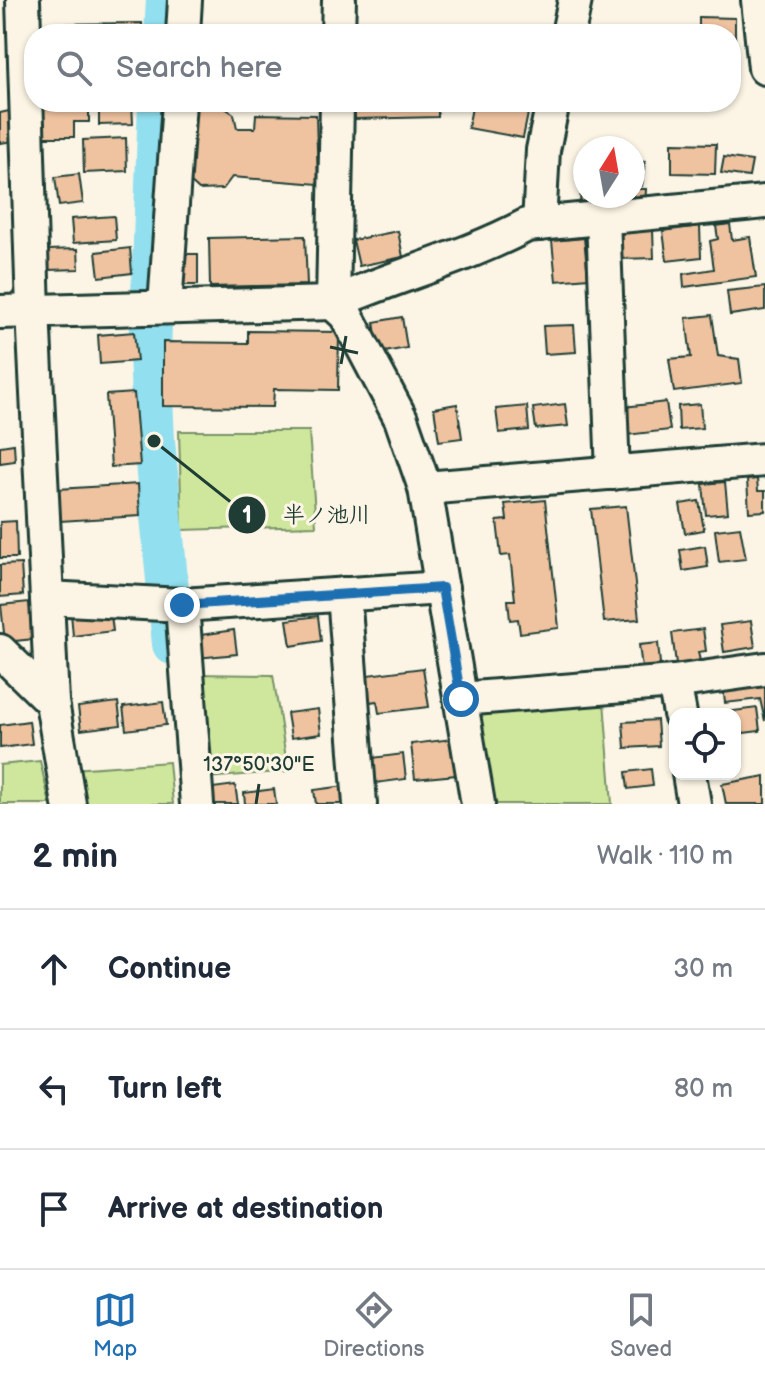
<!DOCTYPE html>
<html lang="en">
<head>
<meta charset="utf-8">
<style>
  body { margin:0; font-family:"Balsamiq Sans","Klee One",sans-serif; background:#f6f6f7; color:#1f2937 }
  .controls { position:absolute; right:24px; bottom:24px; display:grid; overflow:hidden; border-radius:16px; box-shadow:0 2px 6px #0004 }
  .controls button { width:72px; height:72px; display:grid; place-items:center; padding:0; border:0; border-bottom:2px solid #e0e1e3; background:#fff; color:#1f2937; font:40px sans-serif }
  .compass { position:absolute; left:573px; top:136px; width:72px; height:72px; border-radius:50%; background:#fff; box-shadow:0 2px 6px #0004; rotate:11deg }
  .stop { position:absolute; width:24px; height:24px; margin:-18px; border:6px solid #1f6fb2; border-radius:50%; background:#fff }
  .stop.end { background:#1f6fb2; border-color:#fff; box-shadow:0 2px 8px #0008 }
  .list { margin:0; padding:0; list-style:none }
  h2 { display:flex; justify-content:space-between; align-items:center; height:104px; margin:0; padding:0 32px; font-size:34px }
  h2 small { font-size:26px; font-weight:400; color:#747a83 }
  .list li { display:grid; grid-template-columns:52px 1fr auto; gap:24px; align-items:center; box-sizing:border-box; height:120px; padding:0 32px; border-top:2px solid #e0e1e3 }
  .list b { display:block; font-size:30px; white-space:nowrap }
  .list em { font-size:26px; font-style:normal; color:#747a83 }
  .icon { flex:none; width:44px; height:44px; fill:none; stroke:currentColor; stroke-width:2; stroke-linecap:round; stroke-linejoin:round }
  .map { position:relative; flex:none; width:765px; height:804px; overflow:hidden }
  .search { position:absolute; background:#fff; box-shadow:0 2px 6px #0004; left:24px; right:24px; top:24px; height:88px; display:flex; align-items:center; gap:20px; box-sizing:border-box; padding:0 28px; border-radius:32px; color:#747a83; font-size:30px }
  .sheet { height:464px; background:#fff }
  nav { display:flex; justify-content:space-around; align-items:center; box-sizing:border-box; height:112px; border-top:2px solid #e0e1e3; background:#fff; font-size:22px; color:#747a83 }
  nav a { display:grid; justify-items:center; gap:4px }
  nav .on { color:#1f6fb2 }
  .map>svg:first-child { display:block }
  .green { fill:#cfe79d; stroke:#779268; stroke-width:2 }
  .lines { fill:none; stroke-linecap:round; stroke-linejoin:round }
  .river { stroke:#91dfef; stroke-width:42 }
  .building { fill:#f0c3a0; stroke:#1f3d34; stroke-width:2 }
  .minor-casing { stroke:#1f3d34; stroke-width:38 }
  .minor { stroke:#fcf5e5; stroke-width:32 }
  .route { stroke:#1f6fb2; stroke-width:10 }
  .ticks { fill:none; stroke:#1f3d34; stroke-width:3 }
  .ticks-label { font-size:20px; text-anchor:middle; fill:#1f3d34; stroke:#fcf5e5; stroke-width:6; stroke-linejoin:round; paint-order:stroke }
  .leader { fill:none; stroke:#1f3d34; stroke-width:3 }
  .callout-dot { fill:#1f3d34; stroke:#fcf5e5; stroke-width:3 }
  .mark-label { font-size:24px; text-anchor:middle; font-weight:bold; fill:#fff }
  .callout-label { font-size:22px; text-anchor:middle; font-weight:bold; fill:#1f3d34; stroke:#fcf5e5; stroke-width:6; stroke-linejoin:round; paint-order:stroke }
</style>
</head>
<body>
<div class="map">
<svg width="765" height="804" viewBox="0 0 765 804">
  <rect width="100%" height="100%" fill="#fcf5e5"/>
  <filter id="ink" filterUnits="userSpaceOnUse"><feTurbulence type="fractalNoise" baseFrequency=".0125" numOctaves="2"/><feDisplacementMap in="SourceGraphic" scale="16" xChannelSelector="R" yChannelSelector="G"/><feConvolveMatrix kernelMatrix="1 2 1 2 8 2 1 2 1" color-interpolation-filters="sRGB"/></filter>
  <g filter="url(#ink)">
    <g class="green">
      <path d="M179 431H309L316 526 182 530Z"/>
      <path d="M191 674 273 675 288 771 196 779Z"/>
      <path d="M603 688 612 804H478L461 699Z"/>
      <path d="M40 761 50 804H0V765Z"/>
      <path d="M169 762 173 804H78L73 769Z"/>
    </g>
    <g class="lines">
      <g class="river">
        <path d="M165 34 167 0"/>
        <path d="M159 102 150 353 154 441 173 644"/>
      </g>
    </g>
    <g class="building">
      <path d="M699 17 735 18V46H731V34H699Z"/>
      <path d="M142 23V34H46V24Z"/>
      <path d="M132 102 133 124 99 125V104Z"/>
      <path d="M354 102H438V117L355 119Z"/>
      <path d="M473 102 530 104 523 138 468 128Z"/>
      <path d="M89 103V122H74V137H41V104Z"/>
      <path d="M207 103 225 108 234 114 237 128H255L256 114 316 115 318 184 232 177 223 189 199 190 188 180 189 112Z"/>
      <path d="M9 111 14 141 0 143V113Z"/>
      <path d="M126 138 127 171 84 173 83 140Z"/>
      <path d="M672 143 716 144 715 174 672 173Z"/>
      <path d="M581 155H585V179L578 178Z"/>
      <path d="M724 157 752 161 749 177 721 173Z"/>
      <path d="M633 161 645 162 642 186 633 185Z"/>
      <path d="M79 174 83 203 59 206 55 177Z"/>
      <path d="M581 187H585V196H633V189H646L645 207 580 204Z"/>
      <path d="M114 216 116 240 73 243 71 219Z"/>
      <path d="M730 224 732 240 750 237 756 277 684 287 683 274 714 269 710 241 718 239 716 226Z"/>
      <path d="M700 226 701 257 667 261 663 231Z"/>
      <path d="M653 230 654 258 620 259 619 231Z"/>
      <path d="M398 231 403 257 359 266 353 240Z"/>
      <path d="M305 236 307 285 210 287 209 238Z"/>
      <path d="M584 238 588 278 556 281 552 241Z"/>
      <path d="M130 248 132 273 99 277 96 252Z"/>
      <path d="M78 249 79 269 48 270V250Z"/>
      <rect x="176" y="254" width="22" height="31"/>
      <path d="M765 287V310L730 315 727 291Z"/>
      <path d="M712 315 718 356 739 359 742 383 674 392 669 359 691 357 686 318Z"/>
      <path d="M402 317 407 348 379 353 374 322Z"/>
      <path d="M574 325 576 352 545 354 543 326Z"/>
      <path d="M248 331 339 332 338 390 274 389 273 407 163 406V342L248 343Z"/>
      <path d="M134 332 137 361 100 364 98 335Z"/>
      <path d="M134 393 140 465 111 467 106 395Z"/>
      <path d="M666 402 670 430 627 435 624 407Z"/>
      <path d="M457 404 462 438 439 441 434 408Z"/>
      <path d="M565 404 568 426 536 429 533 408Z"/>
      <path d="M700 404 702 428 679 430 678 406Z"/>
      <path d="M527 406 529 430 499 433 496 409Z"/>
      <path d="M14 444 15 461 0 463V446Z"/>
      <path d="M757 479 758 491H765V511L749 512 747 480Z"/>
      <path d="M725 482 728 513 706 515 703 484Z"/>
      <path d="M138 484 140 516 60 521 58 489Z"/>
      <path d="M545 500 559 628 520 633 518 619 510 620 508 600H515L510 555 501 556 497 521 507 520 505 504Z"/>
      <path d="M699 501 704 530 685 533 680 504Z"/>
      <path d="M626 506 639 619 604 622 591 509Z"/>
      <path d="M16 521 17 558H0V522Z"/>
      <path d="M740 527 746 559 719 562 715 530Z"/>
      <path d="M705 546 708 567 683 571 680 550Z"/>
      <path d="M21 564 23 595 0 597V565Z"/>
      <path d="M29 602 34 639 5 642 1 605Z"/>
      <path d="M110 607 113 631 73 636 71 613Z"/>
      <path d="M318 616 321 641 291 646 287 620Z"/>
      <path d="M751 621 755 647 724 652 720 625Z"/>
      <path d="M703 629 706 651 698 652 700 661 676 664 672 633Z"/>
      <path d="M234 630 237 654 197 658 194 636Z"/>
      <path d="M658 643 661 674 643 676 639 645Z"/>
      <path d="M423 668 429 707 379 713 377 701 363 703 359 676Z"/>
      <path d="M765 681V721L760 699 725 703 723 686Z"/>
      <path d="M118 702 121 725 81 730 78 707Z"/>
      <path d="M163 702 166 725 126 730 123 707Z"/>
      <path d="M757 708 760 731 735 734V714H710Z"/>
      <path d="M318 709 321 734 291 738 287 713Z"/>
      <path d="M657 720 659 746 625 748 623 722Z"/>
      <path d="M29 721 32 744 0 748V725Z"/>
      <path d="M452 739 456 775 415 779 411 744Z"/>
      <path d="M403 754 406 779 376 783 372 758Z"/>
      <path d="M651 769 653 786 628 789 626 772Z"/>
      <path d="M765 776V804H726L722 784Z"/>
      <path d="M235 785 238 804H207L205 789Z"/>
      <path d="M344 786 347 804H316L314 790Z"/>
      <path d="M274 789 276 804H245L244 793Z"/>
    </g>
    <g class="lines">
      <defs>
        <g id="minor">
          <path d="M23 0 33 311 52 702 69 804"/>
          <path d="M758 0 765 68"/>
          <path d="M183 34 185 0"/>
          <path d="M338 34 339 0"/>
          <path d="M568 34 575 0"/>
          <path d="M603 218 613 473"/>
          <path d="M539 224 543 150 553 102"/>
          <path d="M333 303 346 315 401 419 425 488 478 804"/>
          <path d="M333 303 337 102"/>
          <path d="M165 307 179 102"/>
          <path d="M0 312 333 303C397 275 465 258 527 225L765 202"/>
          <path d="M425 488 765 460"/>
          <path d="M344 594 360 804"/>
          <path d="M47 598 182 605 442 588"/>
          <path d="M182 605 197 804"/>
          <path d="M0 651 52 702"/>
          <path d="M674 682 680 714"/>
          <path d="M461 699 674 682 765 669"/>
          <path d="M689 774 694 804"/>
        </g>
      </defs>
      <use href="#minor" class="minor-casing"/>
      <use href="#minor" class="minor"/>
    </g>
  </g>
  <g class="lines" filter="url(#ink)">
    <path class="route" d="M182 605 442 588 461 699"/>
  </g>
  <path class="ticks" d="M330 347 358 353M341 364 346 336M256 804 259 784"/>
  <g class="ticks-label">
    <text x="259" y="771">137°50'30"E</text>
  </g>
  <path class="leader" d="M154 441L247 515"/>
  <g class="callout-dot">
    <circle cx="154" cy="441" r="8"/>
    <circle cx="247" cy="515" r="20"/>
  </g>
  <g class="mark-label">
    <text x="247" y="523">1</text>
  </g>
  <g class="callout-label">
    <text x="327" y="522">半ノ池川</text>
  </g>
</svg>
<div class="controls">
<button><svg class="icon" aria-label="locate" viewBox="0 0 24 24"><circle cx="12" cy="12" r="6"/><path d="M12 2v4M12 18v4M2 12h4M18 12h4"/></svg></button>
</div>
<svg class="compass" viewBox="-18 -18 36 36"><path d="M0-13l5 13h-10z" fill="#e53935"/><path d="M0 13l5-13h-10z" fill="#747a83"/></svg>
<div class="stop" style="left:461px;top:699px"></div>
<div class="stop end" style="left:182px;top:605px"></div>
<div class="search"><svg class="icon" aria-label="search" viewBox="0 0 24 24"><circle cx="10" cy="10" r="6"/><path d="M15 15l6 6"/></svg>Search here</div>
</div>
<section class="sheet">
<h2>2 min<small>Walk · 110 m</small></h2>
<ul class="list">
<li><svg class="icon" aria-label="ahead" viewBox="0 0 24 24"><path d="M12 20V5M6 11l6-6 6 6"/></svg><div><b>Continue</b></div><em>30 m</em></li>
<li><svg class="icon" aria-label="left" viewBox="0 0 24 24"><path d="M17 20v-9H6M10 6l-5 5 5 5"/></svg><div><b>Turn left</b></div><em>80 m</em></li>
<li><svg class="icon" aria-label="arrive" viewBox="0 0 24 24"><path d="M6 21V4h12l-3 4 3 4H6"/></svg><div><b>Arrive at destination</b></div></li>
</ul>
</section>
<nav>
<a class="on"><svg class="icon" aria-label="map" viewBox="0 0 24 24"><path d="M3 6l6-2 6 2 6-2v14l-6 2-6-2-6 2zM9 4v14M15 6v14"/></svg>Map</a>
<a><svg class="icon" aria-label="directions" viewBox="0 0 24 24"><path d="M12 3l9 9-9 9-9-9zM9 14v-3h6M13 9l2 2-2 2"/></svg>Directions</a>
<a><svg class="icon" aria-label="saved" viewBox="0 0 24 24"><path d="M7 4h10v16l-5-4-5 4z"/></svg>Saved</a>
</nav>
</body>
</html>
